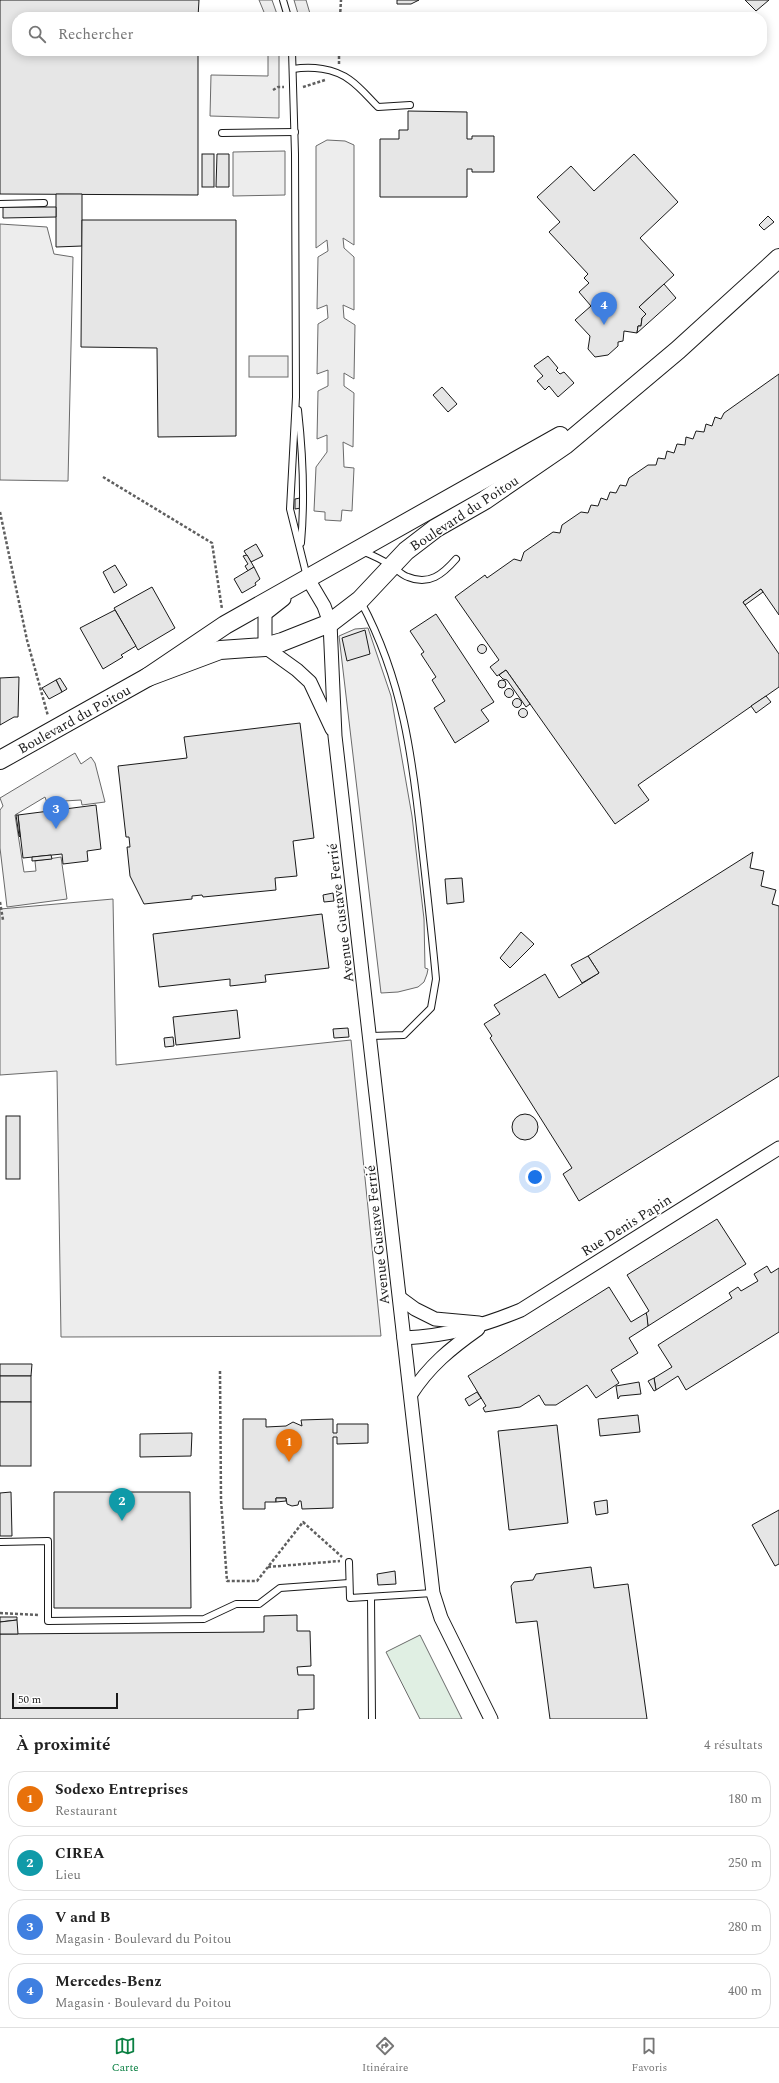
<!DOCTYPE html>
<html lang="fr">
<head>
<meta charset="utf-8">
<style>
  body { margin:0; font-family:Spectral,serif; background:#f6f6f6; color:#222 }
  .scale { position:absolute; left:12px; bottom:10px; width:106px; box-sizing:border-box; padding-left:4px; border:2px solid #1a1a1a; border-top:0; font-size:11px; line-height:14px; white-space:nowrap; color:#1a1a1a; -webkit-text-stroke:3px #fff; paint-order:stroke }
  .you { position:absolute; left:535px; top:1177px; width:14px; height:14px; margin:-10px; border:3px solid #fff; border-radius:50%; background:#1a73e8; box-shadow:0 0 0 6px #1a73e833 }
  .badge { display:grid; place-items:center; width:26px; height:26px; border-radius:50%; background:#0b8043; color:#fff; font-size:13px; font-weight:700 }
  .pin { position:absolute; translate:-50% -33px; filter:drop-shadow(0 1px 2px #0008) }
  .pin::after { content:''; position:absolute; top:21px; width:14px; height:12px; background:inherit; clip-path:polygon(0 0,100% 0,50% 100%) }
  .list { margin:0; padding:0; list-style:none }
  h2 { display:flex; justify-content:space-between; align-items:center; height:52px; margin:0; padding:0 16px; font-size:17px }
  h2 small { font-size:13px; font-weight:400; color:#767676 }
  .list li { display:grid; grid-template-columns:26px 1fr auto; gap:12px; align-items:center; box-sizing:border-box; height:56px; margin:0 8px 8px; padding:0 8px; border:1px solid #e0e0e0; border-radius:16px }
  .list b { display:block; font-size:15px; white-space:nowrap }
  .list p { margin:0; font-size:13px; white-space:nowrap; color:#767676 }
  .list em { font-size:13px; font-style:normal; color:#767676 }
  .icon { flex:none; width:22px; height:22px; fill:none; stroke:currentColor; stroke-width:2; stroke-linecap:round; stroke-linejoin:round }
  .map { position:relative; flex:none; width:779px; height:1719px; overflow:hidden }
  .search { position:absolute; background:#fff; box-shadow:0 2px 10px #0003; left:12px; right:12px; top:12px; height:44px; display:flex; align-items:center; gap:10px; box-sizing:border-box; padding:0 14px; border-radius:16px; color:#767676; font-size:15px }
  .sheet { height:308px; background:#fff }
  nav { display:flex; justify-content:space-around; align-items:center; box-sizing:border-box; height:56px; border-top:1px solid #e0e0e0; background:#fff; font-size:11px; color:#767676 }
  nav a { display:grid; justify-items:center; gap:2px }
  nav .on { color:#0b8043 }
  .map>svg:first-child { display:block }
  .green { fill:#e0efe3; stroke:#6a6a6a }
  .parking { fill:#ededed; stroke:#6a6a6a }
  .building { fill:#e6e6e6; stroke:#1a1a1a }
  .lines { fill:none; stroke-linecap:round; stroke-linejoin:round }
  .service-casing { stroke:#1a1a1a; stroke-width:8 }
  .minor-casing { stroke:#1a1a1a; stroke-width:15 }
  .secondary-casing { stroke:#1a1a1a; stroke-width:20 }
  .path { stroke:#5f5f5f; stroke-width:2.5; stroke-dasharray:3 2; stroke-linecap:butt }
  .service { stroke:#fff; stroke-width:6 }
  .minor { stroke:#fff; stroke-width:13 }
  .secondary { stroke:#fff; stroke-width:18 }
  .labels { text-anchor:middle; stroke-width:3; stroke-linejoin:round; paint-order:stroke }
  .street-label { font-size:14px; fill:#1a1a1a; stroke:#fff }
</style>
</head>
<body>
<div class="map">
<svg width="779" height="1719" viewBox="0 0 779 1719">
  <rect width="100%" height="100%" fill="#fff"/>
  <path class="green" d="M420 1635 462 1719H420L386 1652Z"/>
  <g class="parking">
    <path d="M259 0H272L278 17H266Z"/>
    <path d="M294 0H306L311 17H299Z"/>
    <path d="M268 51H279V118L210 116 211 75 268 76Z"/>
    <path d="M327 140 345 141 354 145V245L343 238 344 248 354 257V310L343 305 344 318 355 325 354 379 344 373V386L354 393 353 447 343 442 344 467 354 468 352 511 342 510 341 521 325 520V512L314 511 316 467 327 452V435L317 439 318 391 328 386V370L317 374 318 324 328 318 327 305 317 309 318 257 328 251 327 240 316 248V146Z"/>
    <path d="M285 151V195L233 196V152Z"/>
    <path d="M0 224 47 227 54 254 73 257 68 481 0 480Z"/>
    <rect x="249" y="356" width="39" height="21"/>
    <path d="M368 628 391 696 412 816 424 919 425 968 428 969 427 974 424 982 418 987 398 992 381 993 339 636 355 629Z"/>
    <path d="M75 753 81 764 91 757 95 763 105 802 82 805 81 800 64 801V804L48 806 45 797 15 815 24 872 36 871 35 861 61 857 67 899 7 907 0 848V810L3 806 0 798Z"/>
    <path d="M113 899 116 1065 351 1040 381 1336 61 1337 57 1071 0 1075V909Z"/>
  </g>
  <g class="building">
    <path d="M0 0H199L198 17H17V51H198V195L0 194Z"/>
    <path d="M397 0H419L411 4H397Z"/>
    <path d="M745 0H769L756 11Z"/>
    <path d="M408 111 467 112V139H472V136H494V172H472V169H467V197H380V139H399V130H408Z"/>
    <rect x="202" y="154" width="12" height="33"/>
    <path d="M217 154H229V187H216Z"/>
    <path d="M634 154 678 202 640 238 674 275 639 307 646 314 642 318 641 326H638L637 333 624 331 623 341 618 342V346L608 355 595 357 588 349 590 336 575 320 591 306 579 292 589 283 584 278 588 274 549 232 560 222 537 197 571 166 594 191Z"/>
    <path d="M56 194H82V246L56 247Z"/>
    <path d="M3 207H56V217L3 218Z"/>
    <path d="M768 216 774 222 764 230 759 225Z"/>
    <path d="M82 220H236V436L158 437 157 348 81 347Z"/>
    <path d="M664 284 676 298 637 333 638 326H641L642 318 646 314 639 307Z"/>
    <path d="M548 356 558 368 556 370 560 374 564 372 574 383 558 397 549 386 545 390 537 381 543 376 534 366Z"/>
    <path d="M779 374V615L761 589 743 602 779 654V687L638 785 649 800 615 824 506 670 497 676 490 667 499 660 455 597 485 575 487 578 514 559 521 561 524 552 553 532 560 533 562 525 581 512 588 513 591 505 598 506 601 498 607 500 610 492 616 493 620 485 626 486 629 478 648 465H656L658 458 665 459 667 451 674 453 677 444 685 445 686 437 693 439 696 431 704 432 706 424 712 426 715 417 721 419 724 413Z"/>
    <path d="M442 387 457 404 448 412 433 395Z"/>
    <path d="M300 498 301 508 295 509V499Z"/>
    <path d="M256 544 263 556 251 562 244 551Z"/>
    <path d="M247 555 254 567 248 571 245 566 248 564 243 556Z"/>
    <path d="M115 565 127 585 114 593 103 572Z"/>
    <path d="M254 567 260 579 255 583 256 585 242 593 234 579Z"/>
    <path d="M152 587 175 628 138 650 114 608Z"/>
    <path d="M761 589 763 592 745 605 743 602Z"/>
    <path d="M115 610 136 646 121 655 123 657 103 669 80 628Z"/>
    <path d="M436 614 494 702 481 710 489 721 455 743 434 708 445 701 432 680 436 677 421 654 424 652 410 631Z"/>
    <path d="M365 630 370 654 347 661 342 638Z"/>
    <circle cx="482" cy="649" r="4.5"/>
    <path d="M506 670 530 704 526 707 507 680 503 679 499 675Z"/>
    <path d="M19 677 18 717H14L0 725V678Z"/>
    <path d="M60 678 67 689 62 692 56 680Z"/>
    <circle cx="502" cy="684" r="4"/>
    <path d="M56 680 62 692 49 699 42 688Z"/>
    <circle cx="509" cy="693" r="4.5"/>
    <path d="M766 696 771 702 756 713 751 706Z"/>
    <circle cx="517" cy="703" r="4.5"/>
    <circle cx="523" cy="713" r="4.5"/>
    <path d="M300 723 314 838 293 841 297 876 275 878 276 890 203 897 202 895 192 896V899L144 904 130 876 127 847H130L129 837H126L118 766 187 758 184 737Z"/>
    <path d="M96 805 101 849 87 851 88 861 63 864 62 854 23 858 18 815Z"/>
    <path d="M16 815H18L20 837 19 836Z"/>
    <path d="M753 852 750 868 764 871 761 886 776 890 772 904 779 906V1076L579 1201 563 1174 572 1168 490 1038 492 1036 484 1024 500 1014 494 1005 545 974 559 998 599 973 588 956Z"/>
    <path d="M51 855 52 859 32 861V857Z"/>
    <path d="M462 878 464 902 447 904 445 879Z"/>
    <path d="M333 893 334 901 324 902 323 895Z"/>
    <path d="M322 914 329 968 265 975 266 982 230 986V979L159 987 153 934Z"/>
    <path d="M521 932 534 944 510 968 500 958Z"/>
    <path d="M588 956 599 973 582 983 571 965Z"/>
    <path d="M237 1010 240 1038 176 1045 173 1017Z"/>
    <path d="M348 1028 349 1037 334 1038 333 1029Z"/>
    <path d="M173 1037 174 1046 165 1047 164 1038Z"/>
    <circle cx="525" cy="1127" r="13"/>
    <rect x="6" y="1116" width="14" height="63"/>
    <path d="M717 1219 746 1264 648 1326 646 1313 649 1311 627 1275Z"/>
    <path d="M767 1266 771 1273 779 1268V1332L686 1390 678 1376 656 1390 654 1378 672 1367 658 1345 732 1298 729 1293 738 1287 741 1291 758 1281 754 1274Z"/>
    <path d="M609 1287 631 1322 646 1313 647 1316 648 1326 629 1338 638 1353 611 1370 619 1383 596 1398 587 1385 556 1405H545L539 1395 520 1407 485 1412 483 1408 486 1406 468 1376Z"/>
    <path d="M0 1364H32L31 1376H0Z"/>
    <rect x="0" y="1376" width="31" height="26"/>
    <path d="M654 1378 656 1390 654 1391 648 1381Z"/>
    <path d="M639 1382 641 1394 620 1396 618 1399 616 1386Z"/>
    <path d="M477 1392 481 1398 469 1406 465 1399Z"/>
    <rect x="0" y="1402" width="31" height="64"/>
    <path d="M638 1415 640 1432 600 1436 598 1419Z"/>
    <path d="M243 1419H266V1427L286 1426 293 1422 302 1426 301 1420 333 1419V1433H337V1424H368V1443L337 1444V1437H333V1508L302 1509 301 1501H299L298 1505 292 1506 287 1504 286 1498H276V1502H265V1509H243Z"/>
    <path d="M557 1425 568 1523 509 1530 498 1431Z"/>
    <path d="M192 1433 191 1456 140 1457V1434Z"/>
    <path d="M11 1492 12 1536H0V1493Z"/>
    <path d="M54 1492H190L191 1608H54Z"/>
    <path d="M276 1498H286V1501L276 1502Z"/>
    <path d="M607 1500 608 1513 596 1515 594 1502Z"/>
    <path d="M779 1510V1564L775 1566 752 1525Z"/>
    <path d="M591 1567 594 1588 628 1584 647 1719H550L537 1621 516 1623 511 1586 514 1582 533 1580 536 1574Z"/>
    <path d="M395 1571 396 1584 378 1585 377 1574Z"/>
    <path d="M297 1615V1631H310L311 1666 297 1667 298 1675H314V1709L298 1710V1719H0V1634L264 1632V1616Z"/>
    <path d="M0 1617H17V1620L0 1622Z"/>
    <path d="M17 1620 18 1634H0V1622Z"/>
  </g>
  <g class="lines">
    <defs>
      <g id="service">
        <path d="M283 0 288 17"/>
        <path d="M292 51 295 154 296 397 290 509 307 577"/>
        <path d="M293 69C311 66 334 68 350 80 360 87 369 98 378 107L410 105"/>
        <path d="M222 133 295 132"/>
        <path d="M0 204 44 203"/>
        <path d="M298 410C303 455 305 498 301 543"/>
        <path d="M362 551C372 555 381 559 390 565 396 568 401 575 408 577 429 586 443 574 456 559"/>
        <path d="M361 602C403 680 413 760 422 847 427 891 432 935 436 979L431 1008 404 1035 371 1036"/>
        <path d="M0 1542 48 1541V1621L204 1619 236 1604H259L280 1588 349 1583"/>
        <path d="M349 1562 350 1598 433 1593"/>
        <path d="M371 1597 372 1719"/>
      </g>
      <g id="minor">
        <path d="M308 579 324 606 330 623 335 736 433 1593 441 1618 491 1719"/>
        <path d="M284 599 265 614V647L297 670 310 682 332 729"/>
        <path d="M400 1298 415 1309 435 1319 479 1323"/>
        <path d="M404 1338C447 1336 482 1326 521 1310L779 1148"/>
        <path d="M411 1394C429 1366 451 1348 478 1329"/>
      </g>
      <g id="secondary">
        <path d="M148 677 220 650 265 647 282 642 330 623 360 600 406 551 436 528 485 500 565 445 678 350 779 258"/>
        <path d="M0 760 148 677 225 625 560 436"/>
      </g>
    </defs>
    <use href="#service" class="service-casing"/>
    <use href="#minor" class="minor-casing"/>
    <use href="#secondary" class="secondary-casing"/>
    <g class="path">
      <path d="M340 17 341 0"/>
      <path d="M339 64V51"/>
      <path d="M303 87 325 80"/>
      <path d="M273 90 278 87H284"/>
      <path d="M103 477 212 543 222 609"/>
      <path d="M0 512 27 640 48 716"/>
      <path d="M0 902 3 920"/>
      <path d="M220 1371 221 1500 227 1581H257L303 1522 342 1557"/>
      <path d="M268 1567 340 1561"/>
      <path d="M0 1613 39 1615"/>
    </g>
    <use href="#service" class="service"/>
    <use href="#minor" class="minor"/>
    <use href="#secondary" class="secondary"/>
  </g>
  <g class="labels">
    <g class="street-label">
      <text transform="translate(464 513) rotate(-33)" y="5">Boulevard du Poitou</text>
      <text transform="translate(74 719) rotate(-29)" y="5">Boulevard du Poitou</text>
      <text transform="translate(340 913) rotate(-97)" y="5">Avenue Gustave Ferrié</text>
      <text transform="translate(626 1225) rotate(-32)" y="5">Rue Denis Papin</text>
      <text transform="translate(377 1235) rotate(-96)" y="5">Avenue Gustave Ferrié</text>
    </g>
  </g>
</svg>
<div class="scale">50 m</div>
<div class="you"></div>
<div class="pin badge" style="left:289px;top:1462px;background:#e8710a">1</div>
<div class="pin badge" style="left:122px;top:1521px;background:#0f9aa8">2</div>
<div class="pin badge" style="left:56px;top:829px;background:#3f7fe0">3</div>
<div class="pin badge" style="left:604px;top:325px;background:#3f7fe0">4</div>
<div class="search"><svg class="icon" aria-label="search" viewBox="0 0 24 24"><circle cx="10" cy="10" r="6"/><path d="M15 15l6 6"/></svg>Rechercher</div>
</div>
<section class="sheet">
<h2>À proximité<small>4 résultats</small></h2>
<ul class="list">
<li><span class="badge" style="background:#e8710a">1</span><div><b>Sodexo Entreprises</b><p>Restaurant</p></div><em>180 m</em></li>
<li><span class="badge" style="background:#0f9aa8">2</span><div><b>CIREA</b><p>Lieu</p></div><em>250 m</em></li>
<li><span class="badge" style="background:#3f7fe0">3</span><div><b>V and B</b><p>Magasin · Boulevard du Poitou</p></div><em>280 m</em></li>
<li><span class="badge" style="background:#3f7fe0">4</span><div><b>Mercedes-Benz</b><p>Magasin · Boulevard du Poitou</p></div><em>400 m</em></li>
</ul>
</section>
<nav>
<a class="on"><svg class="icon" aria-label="map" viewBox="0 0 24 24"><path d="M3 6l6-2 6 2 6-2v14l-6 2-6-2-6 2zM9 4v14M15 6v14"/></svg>Carte</a>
<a><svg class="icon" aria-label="directions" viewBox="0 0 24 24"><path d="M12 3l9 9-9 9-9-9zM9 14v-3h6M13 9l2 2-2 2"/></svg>Itinéraire</a>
<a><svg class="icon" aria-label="saved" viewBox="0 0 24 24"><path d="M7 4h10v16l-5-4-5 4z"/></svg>Favoris</a>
</nav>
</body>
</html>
